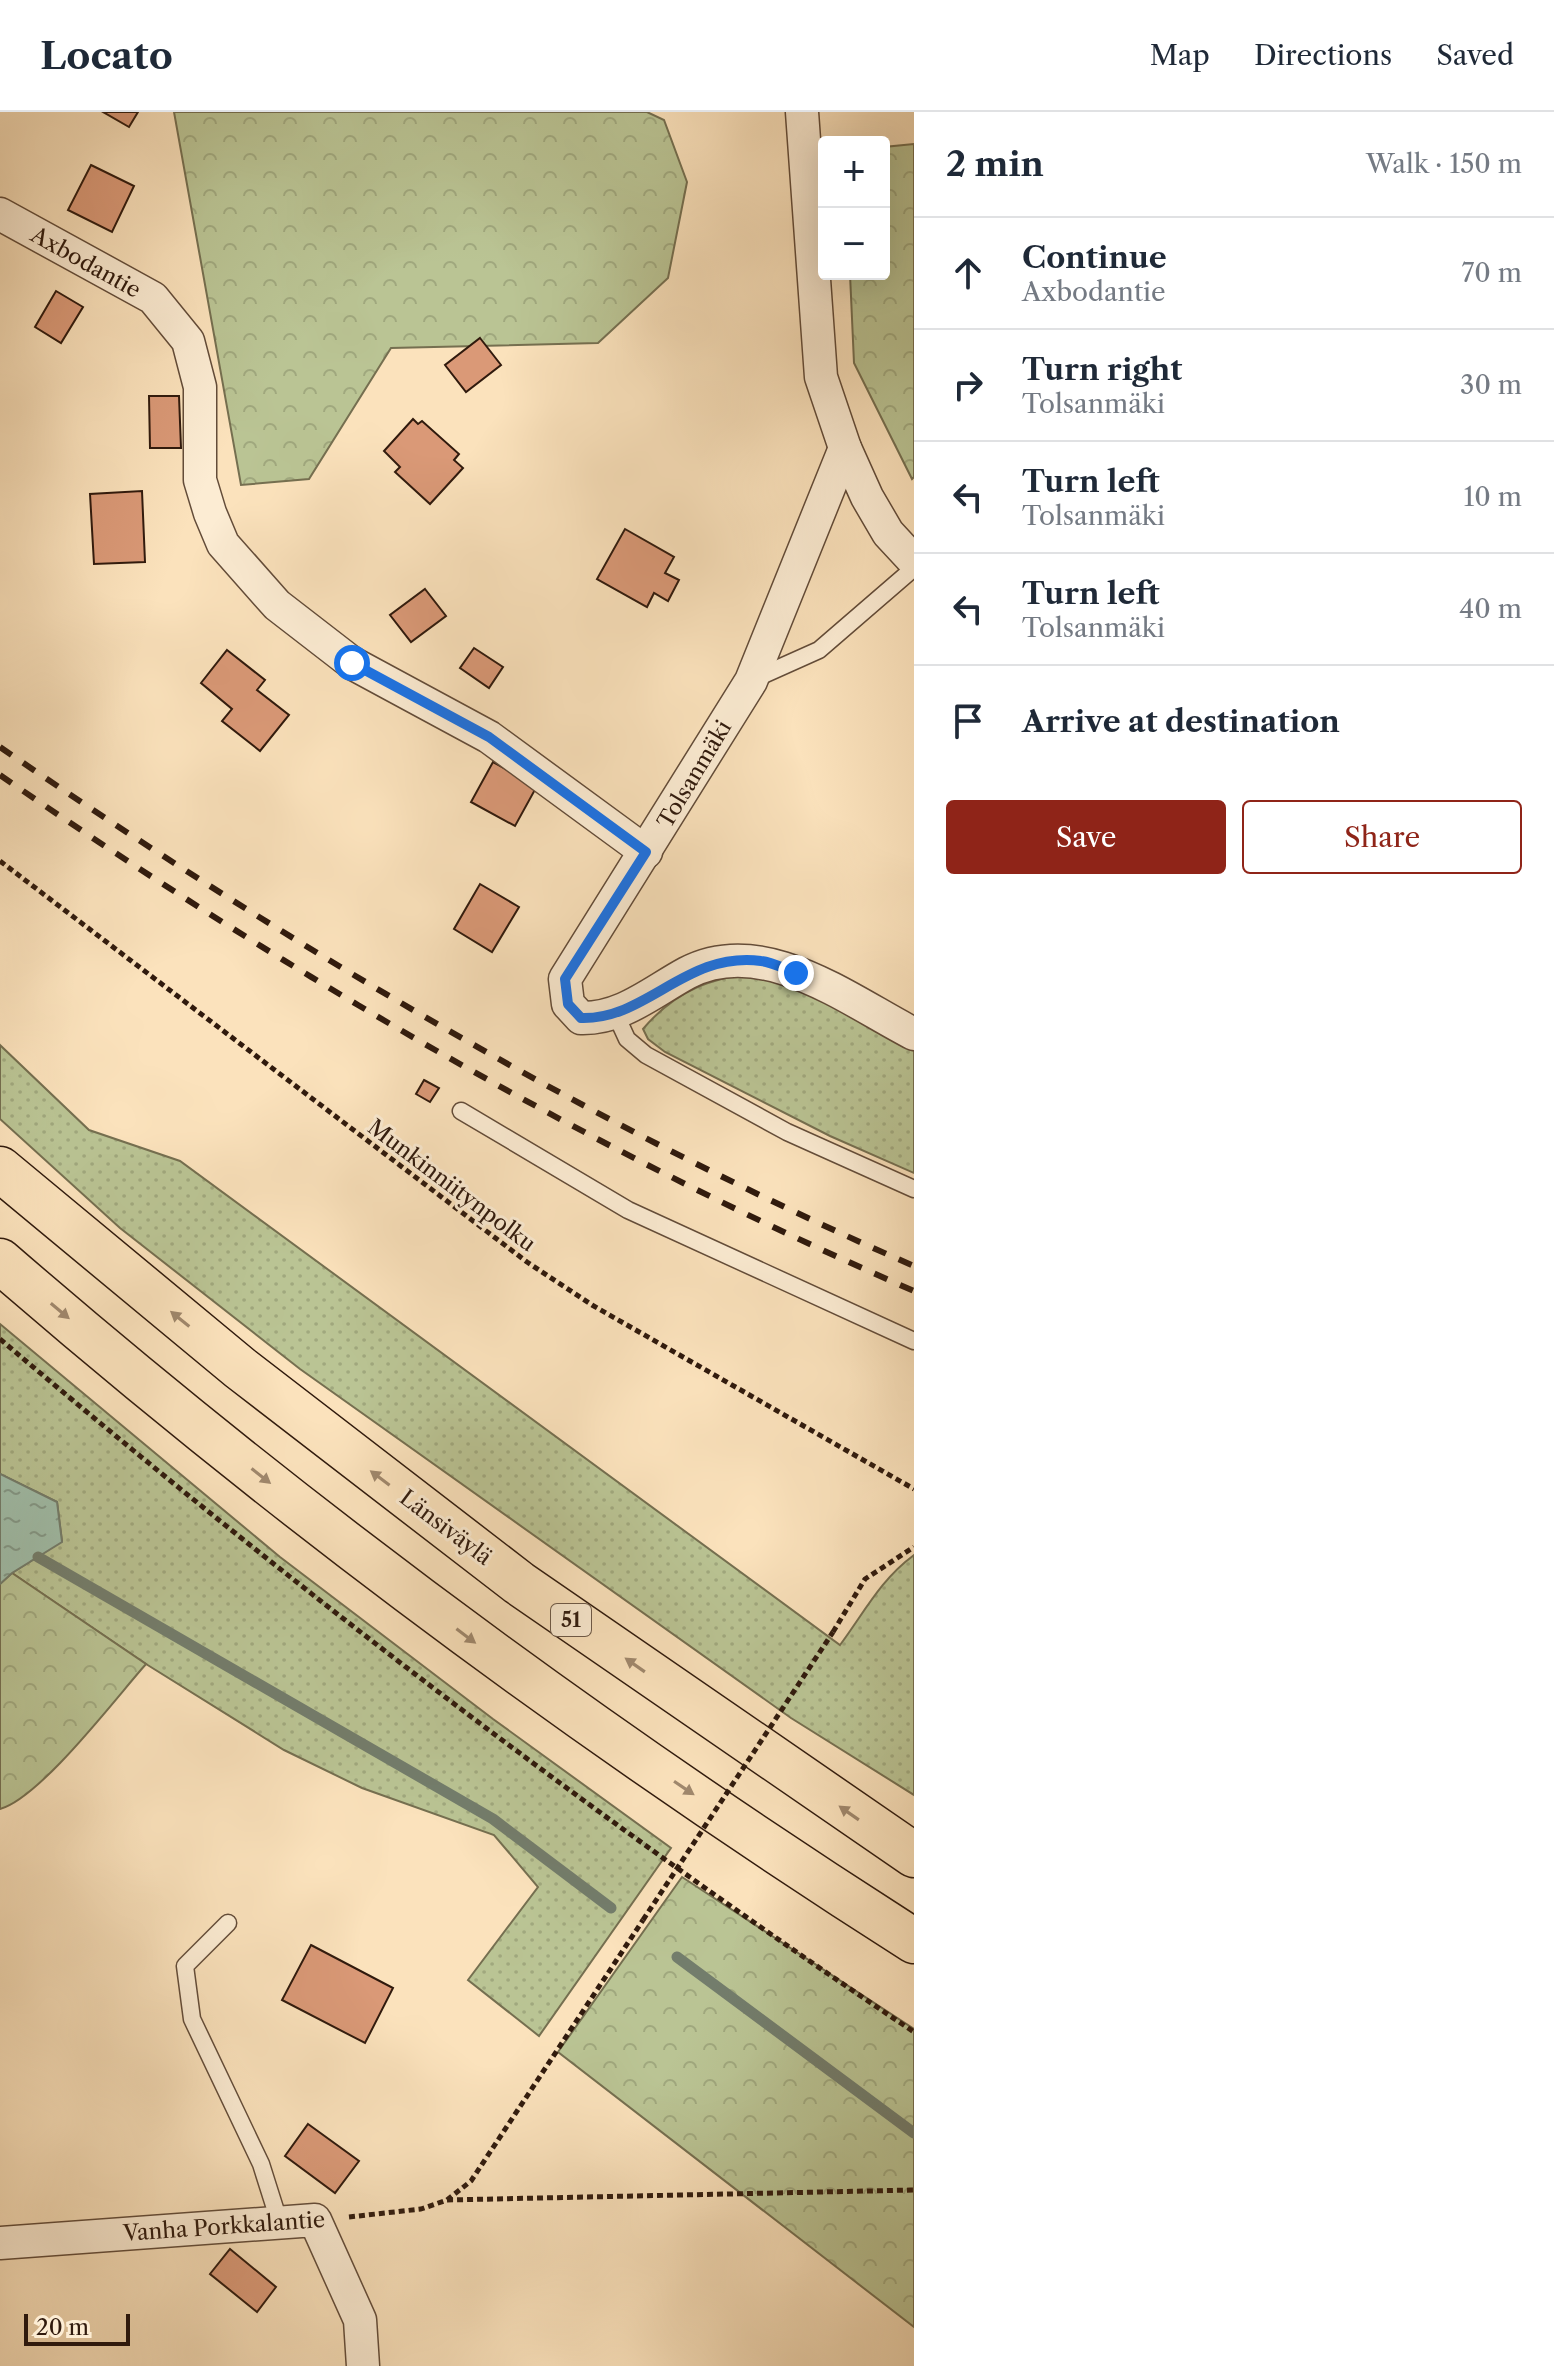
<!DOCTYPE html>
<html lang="en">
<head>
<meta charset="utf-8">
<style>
  body { margin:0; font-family:"Libre Caslon Text",serif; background:#f2f2f3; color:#1f2937 }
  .controls { position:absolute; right:24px; top:24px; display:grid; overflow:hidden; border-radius:8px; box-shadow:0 8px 32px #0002 }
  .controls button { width:72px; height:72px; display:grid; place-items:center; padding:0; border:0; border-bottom:2px solid #e0e1e3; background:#fff; color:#1f2937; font:40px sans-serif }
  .scale { position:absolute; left:24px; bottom:20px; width:106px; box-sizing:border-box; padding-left:8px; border:4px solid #301a0d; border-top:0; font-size:22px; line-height:28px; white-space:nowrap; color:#301a0d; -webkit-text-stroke:6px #fcecd3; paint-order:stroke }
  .stop { position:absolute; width:24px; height:24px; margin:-18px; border:6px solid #1a73e8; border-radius:50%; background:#fff }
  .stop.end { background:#1a73e8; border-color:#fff; box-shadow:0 2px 8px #0008 }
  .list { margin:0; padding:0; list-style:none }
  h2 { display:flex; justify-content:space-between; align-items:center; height:104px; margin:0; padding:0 32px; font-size:34px }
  h2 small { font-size:26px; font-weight:400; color:#747a83 }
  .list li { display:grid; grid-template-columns:52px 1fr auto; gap:24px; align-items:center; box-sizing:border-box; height:112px; padding:0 32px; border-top:2px solid #e0e1e3 }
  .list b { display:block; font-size:30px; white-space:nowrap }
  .list p { margin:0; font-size:26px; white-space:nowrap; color:#747a83 }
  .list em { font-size:26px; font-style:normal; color:#747a83 }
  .actions { display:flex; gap:16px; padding:24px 32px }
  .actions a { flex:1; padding:18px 0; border:2px solid #8f2418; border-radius:8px; text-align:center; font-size:28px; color:#8f2418 }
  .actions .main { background:#8f2418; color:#fff }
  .icon { flex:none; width:44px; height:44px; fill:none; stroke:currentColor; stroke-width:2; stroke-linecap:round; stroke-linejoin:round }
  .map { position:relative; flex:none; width:914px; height:2254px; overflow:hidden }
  header { display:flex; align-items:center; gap:48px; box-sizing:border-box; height:112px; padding:0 40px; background:#fff; border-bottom:2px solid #e0e1e3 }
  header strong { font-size:38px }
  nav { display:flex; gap:44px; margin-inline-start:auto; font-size:28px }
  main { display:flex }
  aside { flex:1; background:#fff }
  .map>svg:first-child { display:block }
  .grass { fill:url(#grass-dots); stroke:#756f50; stroke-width:2 }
  .forest { fill:url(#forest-crowns); stroke:#756f50; stroke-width:2 }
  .water { fill:url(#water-ripples); stroke:#737d6c; stroke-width:2 }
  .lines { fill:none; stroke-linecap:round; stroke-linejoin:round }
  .stream { stroke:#737d6c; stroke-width:11 }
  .building { fill:#da9977; stroke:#301a0d; stroke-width:2 }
  .service-casing { stroke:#634c39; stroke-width:19 }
  .minor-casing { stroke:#634c39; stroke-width:35 }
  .motorway-casing { stroke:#301a0d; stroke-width:47 }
  .path { stroke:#301a0d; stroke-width:5; stroke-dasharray:6 4; stroke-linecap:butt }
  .service { stroke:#fcecd3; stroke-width:16 }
  .minor { stroke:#fcecd3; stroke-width:32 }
  .motorway { stroke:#fbe2bc; stroke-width:44 }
  .rail { stroke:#301a0d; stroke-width:6; stroke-dasharray:14 14; stroke-linecap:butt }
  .path-bridge { stroke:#301a0d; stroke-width:5; stroke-dasharray:6 4; stroke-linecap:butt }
  .oneway { fill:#a0886d }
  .route { stroke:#1a73e8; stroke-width:10 }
  .labels { text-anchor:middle; stroke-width:6; stroke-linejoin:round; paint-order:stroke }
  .shield { fill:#fcecd3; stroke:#6d5948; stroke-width:2 }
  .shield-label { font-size:20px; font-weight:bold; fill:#301a0d }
  .street-label { font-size:22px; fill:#301a0d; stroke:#fcecd3 }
</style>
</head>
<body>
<header>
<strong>Locato</strong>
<nav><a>Map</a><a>Directions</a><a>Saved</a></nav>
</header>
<main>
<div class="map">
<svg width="914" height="2254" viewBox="0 0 914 2254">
  <defs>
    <pattern id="grass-dots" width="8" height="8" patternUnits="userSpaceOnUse" patternTransform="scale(2)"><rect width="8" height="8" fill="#bac494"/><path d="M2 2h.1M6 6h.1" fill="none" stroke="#a0a87e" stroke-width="1.8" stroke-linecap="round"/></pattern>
    <pattern id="forest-crowns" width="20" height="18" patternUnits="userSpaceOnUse" patternTransform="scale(2)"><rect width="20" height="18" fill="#bac494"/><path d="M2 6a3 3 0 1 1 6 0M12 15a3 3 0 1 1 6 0" fill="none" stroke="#a0a87e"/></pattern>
    <pattern id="water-ripples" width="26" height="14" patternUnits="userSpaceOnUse" patternTransform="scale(2)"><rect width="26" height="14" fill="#a0bfab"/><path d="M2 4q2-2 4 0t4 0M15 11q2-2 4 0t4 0" fill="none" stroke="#839a8a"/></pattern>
  </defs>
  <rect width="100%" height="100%" fill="#fbe2bc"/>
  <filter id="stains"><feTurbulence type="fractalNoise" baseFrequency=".0025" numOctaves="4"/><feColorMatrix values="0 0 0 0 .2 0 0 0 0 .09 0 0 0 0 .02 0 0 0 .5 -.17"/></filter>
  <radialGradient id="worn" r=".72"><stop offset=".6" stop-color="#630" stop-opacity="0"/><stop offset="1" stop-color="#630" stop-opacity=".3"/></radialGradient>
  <g class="grass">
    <path d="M761 860 914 929V1061L830 1024 665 940 648 927 643 917C677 877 711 866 761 860Z"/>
    <path d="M0 933 89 1018 180 1049 840 1533C864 1501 880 1468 914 1443V1683L791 1606 300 1257 120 1116 0 1007Z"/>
    <path d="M0 1212 280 1445 493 1607 671 1736 539 1924 468 1868 538 1775 494 1723 362 1676 284 1638 146 1552 12 1461 62 1429 57 1390 0 1362Z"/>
  </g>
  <g class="forest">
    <path d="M174 0H647L664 8 687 70 668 166 598 231 391 236 309 367 241 373Z"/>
    <path d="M914 32V365L912 367 854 251 850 162H884V35Z"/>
    <path d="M12 1461 146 1552C115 1587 40 1686 0 1697V1472Z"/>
    <path d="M682 1765 914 1917V2215L558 1940Z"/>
  </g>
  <path class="water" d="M0 1362 57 1390 62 1430 12 1461 0 1472Z"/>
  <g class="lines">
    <g class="stream">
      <path d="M38 1445 493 1707 611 1796"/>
      <path d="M677 1845 914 2021"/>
    </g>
  </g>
  <g class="building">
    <path d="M103 0H138L129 15Z"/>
    <path d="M91 53 134 74 112 120 68 98Z"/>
    <path d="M56 179 83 195 61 231 35 215Z"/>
    <path d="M480 226 501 253 466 280 445 253Z"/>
    <path d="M149 284H179L181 336H150Z"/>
    <path d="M413 307 418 312 422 309 459 342 454 348 463 356 430 392 395 360 400 355 384 339Z"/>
    <path d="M142 379 145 450 94 452 90 382Z"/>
    <path d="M625 417 674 445 665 461 679 468 668 489 654 481 647 495 597 467Z"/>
    <path d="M425 477 446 504 411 530 390 503Z"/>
    <path d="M474 536 503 555 489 576 460 556Z"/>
    <path d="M227 538 265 568 257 578 289 603 260 639 222 609 232 597 201 571Z"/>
    <path d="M493 650 537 674 515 714 471 690Z"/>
    <path d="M480 772 519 795 492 840 454 817Z"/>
    <path d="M424 968 439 976 430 990 416 982Z"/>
    <path d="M311 1833 393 1876 365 1931 282 1888Z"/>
    <path d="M308 2012 359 2049 335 2081 285 2044Z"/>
    <path d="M230 2137 276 2175 257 2200 210 2162Z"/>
  </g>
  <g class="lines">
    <defs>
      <g id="service">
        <path d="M752 568 819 538 914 456"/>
        <path d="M616 903 627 927 646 943 787 1020 914 1077"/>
        <path d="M461 999 628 1098 914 1229"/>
        <path d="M228 1811 185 1854 192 1907 261 2052 279 2109"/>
      </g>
      <g id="minor">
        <path d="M802 0 821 265 845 336 867 385 888 421 914 449"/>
        <path d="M0 102 153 186 188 229 200 275V368L210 401 223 432 277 493 352 551 489 625 646 740"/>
        <path d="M845 336 751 569 565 867 568 892 581 906C622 907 652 880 687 861 763 821 848 888 914 922"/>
        <path d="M0 2131 315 2108 360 2208 363 2254"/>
      </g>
      <g id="motorway">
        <path d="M0 1057 240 1256 519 1471 914 1743"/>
        <path d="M0 1149C287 1398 594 1625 914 1829"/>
      </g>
    </defs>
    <use href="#service" class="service-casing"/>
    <use href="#minor" class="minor-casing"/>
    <use href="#motorway" class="motorway-casing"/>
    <g class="path">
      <path d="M0 749 527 1150 592 1193 914 1377"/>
      <path d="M0 1227C292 1475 596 1707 914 1920"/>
      <path d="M833 1520 865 1467 914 1435"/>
      <path d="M447 2088 471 2069 643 1808"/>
      <path d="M349 2105 421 2097 447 2088 914 2078"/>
    </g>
    <use href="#service" class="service"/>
    <use href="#minor" class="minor"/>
    <use href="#motorway" class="motorway"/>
    <g class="rail">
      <path d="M0 635C290 834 591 1013 914 1154"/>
      <path d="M0 663C288 862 592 1039 914 1179"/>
    </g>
    <path class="path-bridge" d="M643 1808 833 1520"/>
  </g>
  <defs><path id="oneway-solid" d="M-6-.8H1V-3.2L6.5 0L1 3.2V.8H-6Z" transform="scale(2)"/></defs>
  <g class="oneway">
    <use href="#oneway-solid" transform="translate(60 1199) rotate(40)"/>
    <use href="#oneway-solid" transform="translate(180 1207) rotate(-141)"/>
    <use href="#oneway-solid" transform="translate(261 1364) rotate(38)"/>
    <use href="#oneway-solid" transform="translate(380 1366) rotate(-143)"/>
    <use href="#oneway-solid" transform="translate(466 1524) rotate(37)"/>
    <use href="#oneway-solid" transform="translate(635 1553) rotate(-145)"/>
    <use href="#oneway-solid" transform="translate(684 1676) rotate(34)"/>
    <use href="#oneway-solid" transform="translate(849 1701) rotate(-145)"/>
  </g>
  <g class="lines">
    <path class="route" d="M352 551 489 625 646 740 565 867 568 892 581 906C647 908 686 839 761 849 772 850 785 857 796 861"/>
  </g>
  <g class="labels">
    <rect class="shield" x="551" y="1492" width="40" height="32" rx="6"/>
    <g class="shield-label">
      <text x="571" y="1515">51</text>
    </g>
    <g class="street-label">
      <text transform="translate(86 150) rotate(29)" y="8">Axbodantie</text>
      <text transform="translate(694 662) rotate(-59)" y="8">Tolsanmäki</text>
      <text transform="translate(452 1073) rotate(37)" y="8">Munkinniitynpolku</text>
      <text transform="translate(446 1415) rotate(37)" y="8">Länsiväylä</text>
      <text transform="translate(224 2114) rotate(-4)" y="8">Vanha Porkkalantie</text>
    </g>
  </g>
  <rect width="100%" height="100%" filter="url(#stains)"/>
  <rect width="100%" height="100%" fill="url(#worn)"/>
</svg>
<div class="controls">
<button>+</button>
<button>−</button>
</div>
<div class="scale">20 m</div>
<div class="stop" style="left:352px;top:551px"></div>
<div class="stop end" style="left:796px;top:861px"></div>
</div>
<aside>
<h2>2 min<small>Walk · 150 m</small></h2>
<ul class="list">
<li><svg class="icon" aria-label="ahead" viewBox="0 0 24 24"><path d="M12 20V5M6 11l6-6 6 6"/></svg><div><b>Continue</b><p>Axbodantie</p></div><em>70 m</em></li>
<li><svg class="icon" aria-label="right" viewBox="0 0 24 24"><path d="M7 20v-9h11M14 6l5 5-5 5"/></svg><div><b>Turn right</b><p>Tolsanmäki</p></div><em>30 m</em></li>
<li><svg class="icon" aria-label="left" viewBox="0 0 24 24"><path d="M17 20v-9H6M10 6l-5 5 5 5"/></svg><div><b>Turn left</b><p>Tolsanmäki</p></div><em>10 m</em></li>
<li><svg class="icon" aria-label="left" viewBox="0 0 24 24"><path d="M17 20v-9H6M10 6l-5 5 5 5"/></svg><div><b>Turn left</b><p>Tolsanmäki</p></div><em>40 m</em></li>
<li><svg class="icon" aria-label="arrive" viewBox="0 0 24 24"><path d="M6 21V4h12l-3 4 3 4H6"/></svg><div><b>Arrive at destination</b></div></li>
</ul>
<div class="actions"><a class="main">Save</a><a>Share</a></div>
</aside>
</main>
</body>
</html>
